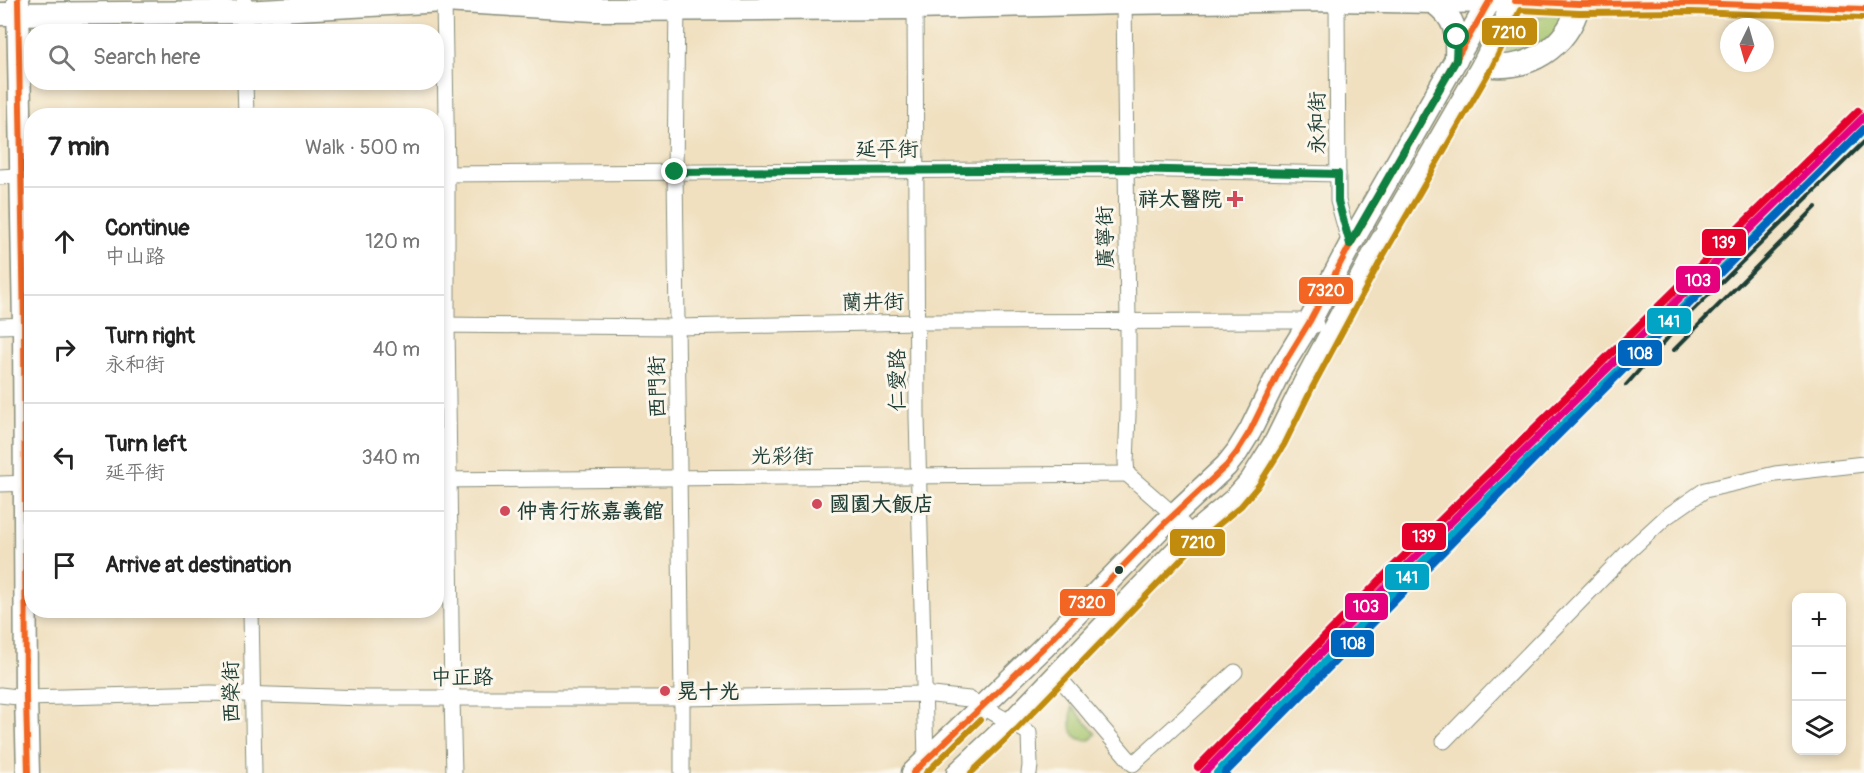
<!DOCTYPE html>
<html lang="en">
<head>
<meta charset="utf-8">
<style>
  body { margin:0; font-family:Pangolin,"LXGW WenKai TC",sans-serif; background:#f2f2f2; color:#222 }
  .controls { position:absolute; right:18px; bottom:18px; display:grid; overflow:hidden; border-radius:12px; box-shadow:0 3px 9px #0003 }
  .controls button { width:54px; height:54px; display:grid; place-items:center; padding:0; border:0; border-bottom:2px solid #e0e0e0; background:#fff; color:#222; font:30px sans-serif }
  .compass { position:absolute; left:1720px; top:18px; width:54px; height:54px; border-radius:50%; background:#fff; box-shadow:0 3px 9px #0003; rotate:185deg }
  .stop { position:absolute; width:18px; height:18px; margin:-14px; border:4px solid #0b8043; border-radius:50%; background:#fff }
  .stop.end { background:#0b8043; border-color:#fff; box-shadow:0 2px 6px #0008 }
  .list { margin:0; padding:0; list-style:none }
  h2 { display:flex; justify-content:space-between; align-items:center; height:78px; margin:0; padding:0 24px; font-size:26px }
  h2 small { font-size:20px; font-weight:400; color:#767676 }
  .list li { display:grid; grid-template-columns:39px 1fr auto; gap:18px; align-items:center; box-sizing:border-box; height:108px; padding:0 24px; border-top:2px solid #e0e0e0 }
  .list b { display:block; font-size:22px; white-space:nowrap }
  .list p { margin:0; font-size:20px; white-space:nowrap; color:#767676 }
  .list em { font-size:20px; font-style:normal; color:#767676 }
  .icon { flex:none; width:33px; height:33px; fill:none; stroke:currentColor; stroke-width:2; stroke-linecap:round; stroke-linejoin:round }
  .map { position:relative; flex:none; width:1864px; height:773px; overflow:hidden }
  .search { position:absolute; background:#fff; box-shadow:0 3px 9px #0003; left:24px; top:24px; width:420px; height:66px; display:flex; align-items:center; gap:15px; box-sizing:border-box; padding:0 21px; border-radius:24px; color:#767676; font-size:22px }
  .panel { position:absolute; background:#fff; box-shadow:0 3px 9px #0003; left:24px; top:108px; width:420px; height:510px; border-radius:24px }
  .map>svg:first-child { display:block }
  .green { fill:#a5c46c; stroke:#628050; stroke-width:1.5 }
  .lines { fill:none; stroke-linecap:round; stroke-linejoin:round }
  .street-casing { stroke:#888e7a; stroke-width:17 }
  .secondary-casing { stroke:#888e7a; stroke-width:25 }
  .street { stroke:#fff; stroke-width:15 }
  .secondary { stroke:#fff; stroke-width:22 }
  .rail { stroke:#1f3d34; stroke-width:4 }
  .bus-1-casing { stroke:#fbf7ec; stroke-width:10 }
  .bus-2-casing { stroke:#fbf7ec; stroke-width:10 }
  .bus-1 { stroke:#f26522; stroke-width:6 }
  .bus-2 { stroke:#c18c0d; stroke-width:6 }
  .rail-1-casing { stroke:#fbf7ec; stroke-width:12 }
  .rail-2-casing { stroke:#fbf7ec; stroke-width:12 }
  .rail-3-casing { stroke:#fbf7ec; stroke-width:12 }
  .rail-4-casing { stroke:#fbf7ec; stroke-width:12 }
  .rail-1 { stroke:#e5007d; stroke-width:8 }
  .rail-2 { stroke:#02a4c6; stroke-width:8 }
  .rail-3 { stroke:#e4002b; stroke-width:8 }
  .rail-4 { stroke:#0065bd; stroke-width:8 }
  .route { stroke:#0b8043; stroke-width:8 }
  .poi-dot { fill:#d1495b; stroke:#fbf7ec; stroke-width:2 }
  .bus-dot { fill:#1f3d34; stroke:#fbf7ec; stroke-width:2 }
  .labels { text-anchor:middle; stroke-width:6; stroke-linejoin:round; paint-order:stroke }
  .street-label { font-size:21px; fill:#1f3d34; stroke:#fbf7ec }
  .poi-label { font-size:21px; font-weight:bold; fill:#1f3d34; stroke:#fbf7ec; text-anchor:start }
  .line-badge { stroke:#fbf7ec; stroke-width:2 }
  .badge-label { font-size:16px; text-anchor:middle; font-weight:bold; fill:#fff }
</style>
</head>
<body>
<div class="map">
<svg width="1864" height="773" viewBox="0 0 1864 773">
  <rect width="100%" height="100%" fill="#fbf7ec"/>
  <filter id="ink" filterUnits="userSpaceOnUse"><feTurbulence type="fractalNoise" baseFrequency=".0167" numOctaves="2"/><feDisplacementMap in="SourceGraphic" scale="12" xChannelSelector="R" yChannelSelector="G"/><feConvolveMatrix kernelMatrix="1 2 1 2 8 2 1 2 1" color-interpolation-filters="sRGB"/></filter>
  <filter id="wash" filterUnits="userSpaceOnUse"><feTurbulence type="fractalNoise" baseFrequency=".008" numOctaves="4" result="noise"/><feDisplacementMap in="SourceGraphic" scale="24" xChannelSelector="R" yChannelSelector="G"/><feGaussianBlur stdDeviation="1.35" result="paint"/><feColorMatrix in="noise" values="0 0 0 0 0 0 0 0 0 0 0 0 0 0 0 0 0 1.4 0 .05"/><feComposite in="paint" operator="in"/></filter>
  <g filter="url(#wash)">
    <rect width="100%" height="100%" fill="#f0e0c0"/>
    <g class="green">
      <path d="M1565 13 1559 32C1536 47 1531 50 1503 50 1521 19 1531 18 1565 13Z"/>
      <path d="M1072 706 1096 734 1090 740C1066 741 1071 723 1072 706Z"/>
    </g>
  </g>
  <g filter="url(#ink)">
    <g class="lines">
      <defs>
        <g id="street">
          <path d="M244 0V32"/>
          <path d="M444 0 447 174V325L452 698 454 773"/>
          <path d="M915 0 917 417 926 760"/>
          <path d="M1124 0 1128 323V415L1126 462 1127 474"/>
          <path d="M1337 0 1338 201 1350 245"/>
          <path d="M677 2 675 172 682 698V773"/>
          <path d="M245 82 246 116"/>
          <path d="M436 174 1125 169 1338 174"/>
          <path d="M0 177 30 175"/>
          <path d="M436 325 677 327 918 322 1310 321 1316 325"/>
          <path d="M0 326 32 325"/>
          <path d="M1127 474 1174 515 1192 535"/>
          <path d="M436 480 1127 474"/>
          <path d="M0 484 32 483"/>
          <path d="M251 610 254 773"/>
          <path d="M1057 675 1133 764 1235 672"/>
          <path d="M0 695 26 698 211 693 364 698H682L924 694 969 699 1029 733 1030 766 1029 773"/>
          <path d="M1444 741 1629 551 1666 517 1705 490 1775 474 1864 464"/>
        </g>
        <g id="secondary">
          <path d="M18 1 24 325 26 698 28 773"/>
          <path d="M0 14 244 12 444 1 595 10 915 8 1124 3 1337 0 1433 2 1438 0"/>
          <path d="M1456 60C1457 33 1457 19 1433 2L1515 1 1579 4 1691 3 1864 9"/>
          <path d="M1483 65C1528 72 1567 48 1579 4"/>
          <path d="M913 773 1044 647 1164 524 1226 466 1237 452 1250 431 1280 370 1310 321 1350 245 1490 0"/>
          <path d="M958 773 1011 723 1192 535 1235 499 1251 481 1276 441 1304 384 1374 254 1483 65 1515 0"/>
        </g>
      </defs>
      <use href="#street" class="street-casing"/>
      <use href="#secondary" class="secondary-casing"/>
      <use href="#street" class="street"/>
      <use href="#secondary" class="secondary"/>
      <g class="rail">
        <path d="M1674 350 1816 207"/>
        <path d="M1626 385 1691 312 1864 142"/>
      </g>
      <defs>
        <g id="bus-1">
          <path d="M18 0 24 325 26 698 28 773"/>
          <path d="M1515 1 1579 4 1691 3 1864 9"/>
          <path d="M913 773 1044 647 1164 524 1226 466 1237 452 1250 431 1280 370 1310 321 1350 245 1490 0"/>
        </g>
        <g id="bus-2">
          <path d="M926 773 980 720"/>
          <path d="M971 773 1017 729 1198 542 1241 506 1258 486 1284 445 1312 388 1382 258 1491 69 1520 10 1579 13 1691 12 1864 18"/>
        </g>
      </defs>
      <use href="#bus-1" class="bus-1-casing"/>
      <use href="#bus-2" class="bus-2-casing"/>
      <use href="#bus-1" class="bus-1"/>
      <use href="#bus-2" class="bus-2"/>
      <defs>
        <path id="rail-1" d="M1204 773 1401 571 1864 117"/>
        <path id="rail-2" d="M1217 773 1407 577 1864 130"/>
        <path id="rail-3" d="M1198 767 1395 565 1858 111"/>
        <path id="rail-4" d="M1225 773 1534 459 1864 129"/>
      </defs>
      <use href="#rail-1" class="rail-1-casing"/>
      <use href="#rail-2" class="rail-2-casing"/>
      <use href="#rail-3" class="rail-3-casing"/>
      <use href="#rail-4" class="rail-4-casing"/>
      <use href="#rail-1" class="rail-1"/>
      <use href="#rail-2" class="rail-2"/>
      <use href="#rail-3" class="rail-3"/>
      <use href="#rail-4" class="rail-4"/>
    </g>
  </g>
  <g class="lines" filter="url(#ink)">
    <path class="route" d="M675 172 1125 169 1338 174V201L1350 244 1456 60 1457 37"/>
  </g>
  <g class="poi-dot">
    <path d="M1232 190h6v6h6v6h-6v6h-6v-6h-6v-6h6z"/>
    <circle cx="817" cy="504" r="6"/>
    <circle cx="505" cy="511" r="6"/>
    <circle cx="665" cy="691" r="6"/>
  </g>
  <circle class="bus-dot" cx="1119" cy="570" r="5"/>
  <g class="labels">
    <g class="street-label">
      <text transform="translate(1317 123) rotate(-90)" y="7">永和街</text>
      <text x="887" y="156">延平街</text>
      <text transform="translate(1105 237) rotate(-91)" y="7">廣寧街</text>
      <text transform="translate(873 302) rotate(-1)" y="7">蘭井街</text>
      <text transform="translate(897 380) rotate(-90)" y="7">仁愛路</text>
      <text transform="translate(657 387) rotate(-91)" y="7">西門街</text>
      <text x="782" y="463">光彩街</text>
      <text x="462" y="684">中正路</text>
      <text transform="translate(231 692) rotate(-91)" y="7">西榮街</text>
    </g>
    <g class="poi-label">
      <text x="1222" y="206" text-anchor="end">祥太醫院</text>
      <text x="829" y="511">國園大飯店</text>
      <text x="517" y="518">仲青行旅嘉義館</text>
      <text x="677" y="698">晃十光</text>
    </g>
  </g>
  <g class="line-badge">
    <rect x="1481" y="17" width="57" height="29" rx="6" fill="#c18c0d"/>
    <rect x="1701" y="228" width="46" height="29" rx="6" fill="#e4002b"/>
    <rect x="1675" y="265" width="46" height="29" rx="6" fill="#e5007d"/>
    <rect x="1298" y="276" width="56" height="29" rx="6" fill="#f26522"/>
    <rect x="1646" y="307" width="46" height="28" rx="6" fill="#02a4c6"/>
    <rect x="1617" y="339" width="46" height="28" rx="6" fill="#0065bd"/>
    <rect x="1401" y="522" width="46" height="29" rx="6" fill="#e4002b"/>
    <rect x="1169" y="528" width="57" height="29" rx="6" fill="#c18c0d"/>
    <rect x="1384" y="563" width="46" height="28" rx="6" fill="#02a4c6"/>
    <rect x="1059" y="588" width="57" height="29" rx="6" fill="#f26522"/>
    <rect x="1344" y="592" width="45" height="29" rx="6" fill="#e5007d"/>
    <rect x="1330" y="629" width="45" height="29" rx="6" fill="#0065bd"/>
  </g>
  <g class="badge-label">
    <text x="1509" y="38">7210</text>
    <text x="1724" y="248">139</text>
    <text x="1698" y="286">103</text>
    <text x="1326" y="296">7320</text>
    <text x="1669" y="327">141</text>
    <text x="1640" y="359">108</text>
    <text x="1424" y="542">139</text>
    <text x="1198" y="548">7210</text>
    <text x="1407" y="583">141</text>
    <text x="1087" y="608">7320</text>
    <text x="1366" y="612">103</text>
    <text x="1353" y="649">108</text>
  </g>
</svg>
<div class="controls">
<button>+</button>
<button>−</button>
<button><svg class="icon" aria-label="layers" viewBox="0 0 24 24"><path d="M12 4l9 5-9 5-9-5zM3 14l9 5 9-5"/></svg></button>
</div>
<svg class="compass" viewBox="-18 -18 36 36"><path d="M0-13l5 13h-10z" fill="#e53935"/><path d="M0 13l5-13h-10z" fill="#767676"/></svg>
<div class="stop" style="left:1457px;top:37px"></div>
<div class="stop end" style="left:675px;top:172px"></div>
<div class="search"><svg class="icon" aria-label="search" viewBox="0 0 24 24"><circle cx="10" cy="10" r="6"/><path d="M15 15l6 6"/></svg>Search here</div>
<section class="panel">
<h2>7 min<small>Walk · 500 m</small></h2>
<ul class="list">
<li><svg class="icon" aria-label="ahead" viewBox="0 0 24 24"><path d="M12 20V5M6 11l6-6 6 6"/></svg><div><b>Continue</b><p>中山路</p></div><em>120 m</em></li>
<li><svg class="icon" aria-label="right" viewBox="0 0 24 24"><path d="M7 20v-9h11M14 6l5 5-5 5"/></svg><div><b>Turn right</b><p>永和街</p></div><em>40 m</em></li>
<li><svg class="icon" aria-label="left" viewBox="0 0 24 24"><path d="M17 20v-9H6M10 6l-5 5 5 5"/></svg><div><b>Turn left</b><p>延平街</p></div><em>340 m</em></li>
<li><svg class="icon" aria-label="arrive" viewBox="0 0 24 24"><path d="M6 21V4h12l-3 4 3 4H6"/></svg><div><b>Arrive at destination</b></div></li>
</ul>
</section>
</div>
</body>
</html>
